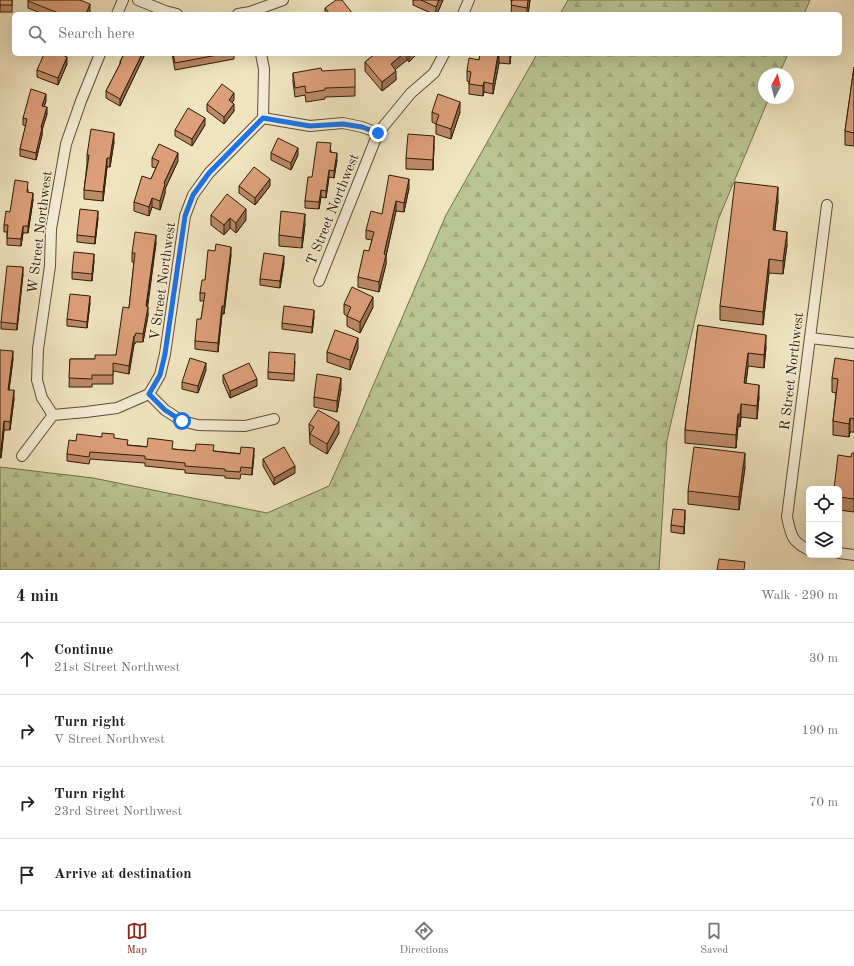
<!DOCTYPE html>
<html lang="en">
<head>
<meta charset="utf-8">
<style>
  body { margin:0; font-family:"Old Standard TT",serif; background:#f6f6f6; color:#222 }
  .controls { position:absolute; right:12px; bottom:12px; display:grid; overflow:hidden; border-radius:6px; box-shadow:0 4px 16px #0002 }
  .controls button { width:36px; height:36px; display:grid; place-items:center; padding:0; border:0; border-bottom:1px solid #e0e0e0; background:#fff; color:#222; font:20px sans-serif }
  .compass { position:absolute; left:758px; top:68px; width:36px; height:36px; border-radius:50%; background:#fff; box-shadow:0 4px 16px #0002; rotate:7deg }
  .stop { position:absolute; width:12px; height:12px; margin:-9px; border:3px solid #1a73e8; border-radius:50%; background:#fff }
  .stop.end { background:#1a73e8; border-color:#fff; box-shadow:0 1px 4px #0008 }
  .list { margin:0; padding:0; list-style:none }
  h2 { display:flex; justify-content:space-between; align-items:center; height:52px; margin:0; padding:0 16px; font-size:17px }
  h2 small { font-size:13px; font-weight:400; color:#767676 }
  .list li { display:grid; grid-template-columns:26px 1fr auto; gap:12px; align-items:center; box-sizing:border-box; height:72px; padding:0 16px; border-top:1px solid #e0e0e0 }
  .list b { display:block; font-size:15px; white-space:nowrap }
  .list p { margin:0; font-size:13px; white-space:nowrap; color:#767676 }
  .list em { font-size:13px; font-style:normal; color:#767676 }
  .icon { flex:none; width:22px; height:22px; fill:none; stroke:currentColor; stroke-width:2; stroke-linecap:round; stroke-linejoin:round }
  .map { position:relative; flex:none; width:854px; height:570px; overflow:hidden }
  .search { position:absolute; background:#fff; box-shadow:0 4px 16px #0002; left:12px; right:12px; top:12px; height:44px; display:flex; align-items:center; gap:10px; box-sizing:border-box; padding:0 14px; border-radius:6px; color:#767676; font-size:15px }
  .sheet { height:340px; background:#fff }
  nav { display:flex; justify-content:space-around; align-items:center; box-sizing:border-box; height:56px; border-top:1px solid #e0e0e0; background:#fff; font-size:11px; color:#767676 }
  nav a { display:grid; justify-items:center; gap:2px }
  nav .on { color:#8f2418 }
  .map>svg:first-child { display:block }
  .forest { fill:url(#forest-firs); stroke:#73704c }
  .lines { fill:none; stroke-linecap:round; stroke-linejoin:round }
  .street-casing { stroke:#5d4e35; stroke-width:12 }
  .street { stroke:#f5edd6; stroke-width:10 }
  .wall { fill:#be8969; stroke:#2c1c07 }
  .shaded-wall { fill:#9b6f55; stroke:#2c1c07 }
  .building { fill:#dd9f7a; stroke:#2c1c07 }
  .route { stroke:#1a73e8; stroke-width:5 }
  .labels { text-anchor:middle; stroke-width:3; stroke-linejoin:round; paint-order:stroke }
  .street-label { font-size:14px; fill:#2c1c07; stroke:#f5edd6 }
</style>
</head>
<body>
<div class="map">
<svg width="854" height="570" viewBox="0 0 854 570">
  <defs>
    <pattern id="forest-firs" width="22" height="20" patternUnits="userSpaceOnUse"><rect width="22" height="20" fill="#bac492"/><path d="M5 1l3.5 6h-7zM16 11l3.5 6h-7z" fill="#a0a87c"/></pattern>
  </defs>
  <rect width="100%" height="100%" fill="#f0e4c0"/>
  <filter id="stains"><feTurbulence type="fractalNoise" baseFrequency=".005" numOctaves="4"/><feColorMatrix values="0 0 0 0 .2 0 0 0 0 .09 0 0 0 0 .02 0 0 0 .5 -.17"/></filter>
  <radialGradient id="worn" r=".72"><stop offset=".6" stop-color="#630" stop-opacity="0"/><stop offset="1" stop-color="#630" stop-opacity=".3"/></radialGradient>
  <g class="forest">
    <path d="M568 0H810L804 14H560Z"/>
    <path d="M537 54H788L779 74H764V98H769L718 220 667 440 659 570H0V467L93 478 267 513 329 486 355 428 446 215Z"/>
  </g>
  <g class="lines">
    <defs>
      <g id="street">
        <path d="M138 0 165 11 177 14"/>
        <path d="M117 14 123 0"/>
        <path d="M238 14 250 12 283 0"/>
        <path d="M463 14 469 0"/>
        <path d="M263 118 310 126 343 123 362 127 378 133"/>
        <path d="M319 281 378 133 411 93 434 73 444 54"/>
        <path d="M810 338 854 343"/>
        <path d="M149 394 160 375 165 354 185 216 193 195 209 173 263 118 264 69 261 54"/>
        <path d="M53 415 42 398 37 380 38 349 50 266 51 229 66 144 81 101 100 54"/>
        <path d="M22 456 53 415 86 412 117 408 149 394 165 410 182 421 198 425 245 426 274 419"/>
        <path d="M809 550C791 541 791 535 787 517L827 205"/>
        <path d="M839 553 854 555"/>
      </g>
    </defs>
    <use href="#street" class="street-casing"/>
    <use href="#street" class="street"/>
  </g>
  <g class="wall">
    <rect x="0" y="0" width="12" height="12"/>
    <path d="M413 0H443L437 14H433L413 5Z"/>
    <path d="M510 0H530L528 14H511L512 0Z"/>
    <path d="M28 1 90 11 89 14H43L28 8Z"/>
    <path d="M325 8 353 14H325Z"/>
    <path d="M124 54H145L120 106 106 98V91L120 64V62Z"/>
    <path d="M172 54H234V59L175 70Z"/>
    <path d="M375 54H417L409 62 407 60 395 69 396 80 382 91 365 71V62Z"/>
    <path d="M480 54H511L510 64 499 63 493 94 484 92 483 96 469 94V82L467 81V71L479 60Z"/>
    <path d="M67 64 58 85 37 77V70Z"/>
    <path d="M854 67V146L845 145V131Z"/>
    <path d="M322 71 355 87V96L325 97V99L306 102 305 95 295 97 293 82V73Z"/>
    <path d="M234 100 232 102 234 111 224 124 207 111V104Z"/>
    <path d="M46 101 44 106 47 114 42 130V135L36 160 20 156V149L26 126 23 125V118Z"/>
    <path d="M432 112H460L451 139 436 134V124L432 122Z"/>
    <path d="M205 125 192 146 175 136V130Z"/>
    <path d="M114 142 110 167H107L103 201 84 199V190L87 164V155Z"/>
    <path d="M434 146 433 170 406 169V158Z"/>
    <path d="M331 150V153L337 160 334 178 329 177 326 198 321 197 319 209 305 208V201L312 177Z"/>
    <path d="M271 153 298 155 291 170 271 160Z"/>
    <path d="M152 158 178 161 165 189V193L160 210 152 207 149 216 134 211V202L151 179 156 168 152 167Z"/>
    <path d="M239 186H270L255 205 239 193Z"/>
    <path d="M409 188 404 212 396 211 386 256V264L379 292 358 287V277L369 251 372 240 366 239V230Z"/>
    <path d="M28 189V192L33 200 28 233H23L21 246 7 245V232H4V225Z"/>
    <path d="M778 201 775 230 787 245 783 274 769 273 763 325 720 320V306Z"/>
    <path d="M211 215 246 220 236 233 230 228 224 235 211 225Z"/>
    <path d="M98 218 95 244 77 242V235Z"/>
    <path d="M305 224 302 248 279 246V235Z"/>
    <path d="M156 243 147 307 148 315 143 342H136L135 344H134L129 374 113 371V384H92V387H69L70 359H95L116 355 129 308 134 262H132V253Z"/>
    <path d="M231 255 224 314H222L218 352 195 349V341L201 319 204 301H200V293L205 280Z"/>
    <path d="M94 261 92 281 72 279V272Z"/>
    <path d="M284 263 280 288 260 285V279Z"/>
    <path d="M23 274 17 330 1 329V322Z"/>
    <path d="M90 303 87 328 67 326V319Z"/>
    <path d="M344 304 373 307 360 333 347 326V316L344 314Z"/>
    <path d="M314 317 312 333 282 329V323Z"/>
    <path d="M698 325 766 347 764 368 748 366 746 383 759 397 757 419 741 417 740 427 738 426 736 448 685 443V430Z"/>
    <path d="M358 348 350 370 327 362V352Z"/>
    <path d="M0 350 13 359 9 390 14 399 10 430H4L1 458H0Z"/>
    <path d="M295 361 294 381 268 379V372Z"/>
    <path d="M854 361V432H850L849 437 833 435V421L836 393 832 392V378Z"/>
    <path d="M206 370 198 393 182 389V382Z"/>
    <path d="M223 375 257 386 230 398 223 382Z"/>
    <path d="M341 389 337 412 314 407V397Z"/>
    <path d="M309 424 339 433 327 454 310 444Z"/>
    <path d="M102 437 114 439 128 445 195 451H214L254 455 252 475 241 474 240 479 225 478V476L185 473V470L145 466V463L90 459 89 464 67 461V454L76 441Z"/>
    <path d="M854 453V512L839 510V489L851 457Z"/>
    <path d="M263 459 295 473 274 485 263 466Z"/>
    <path d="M745 467 739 510 688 504V491Z"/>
    <path d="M685 517 684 534 671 532V525Z"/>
  </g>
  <g class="shaded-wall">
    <path d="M439 0H443L437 14H436V7Z"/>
    <path d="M528 0H530L528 14H527V8Z"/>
    <path d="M90 4V11L89 14H86Z"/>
    <path d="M142 54H145L120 106V99Z"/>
    <path d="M403 54H407V60L391 73V64Z"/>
    <path d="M409 54H417L409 62Z"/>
    <path d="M499 54V63L493 94V84Z"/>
    <path d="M510 54H511L510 64Z"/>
    <path d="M67 57V64L58 85V78Z"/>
    <path d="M396 71V80L382 91V82Z"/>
    <path d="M484 82V92L483 96V86Z"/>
    <path d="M234 93V100L229 107V100Z"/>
    <path d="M46 94V101L42 113V106Z"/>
    <path d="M460 102V112L451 139V129Z"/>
    <path d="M234 104V111L224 124V117Z"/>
    <path d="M47 107V114L42 130V135L36 160V153L41 127Z"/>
    <path d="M205 118V125L192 146V139Z"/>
    <path d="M114 133V142L110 167V158Z"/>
    <path d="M434 136V146L433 170V160Z"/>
    <path d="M298 148V155L291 170V163Z"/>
    <path d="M178 153V161L165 189V193L160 210V201L164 183Z"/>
    <path d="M337 153V160L334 178V171Z"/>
    <path d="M107 158V167L103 201V192Z"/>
    <path d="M329 170V177L326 198V191Z"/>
    <path d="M270 179V186L255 205V198Z"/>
    <path d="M409 179V188L404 212V203Z"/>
    <path d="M778 187V201L773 244V230Z"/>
    <path d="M321 190V197L319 209V202Z"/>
    <path d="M33 193V200L28 233V226Z"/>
    <path d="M152 198V207L149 216V207Z"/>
    <path d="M396 201V211L386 256V264L379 292V282L384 254Z"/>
    <path d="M246 209V220L236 233V223Z"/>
    <path d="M98 211V218L95 244V237Z"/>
    <path d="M305 214V224L302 248V238Z"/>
    <path d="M230 218V228L224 235V225Z"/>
    <path d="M23 226V233L21 246V239Z"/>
    <path d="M787 232V245L783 274V261Z"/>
    <path d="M156 235V243L147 312 148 307V315L143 342V334Z"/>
    <path d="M231 247V255L224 314V306Z"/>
    <path d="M94 254V261L92 281V274Z"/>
    <path d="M284 256V263L280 288V281Z"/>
    <path d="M769 259V273L763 325V312Z"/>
    <path d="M23 267V274L17 330V324Z"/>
    <path d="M90 296V303L87 328V322Z"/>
    <path d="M373 297V307L360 333V322Z"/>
    <path d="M222 306V314L218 352V343Z"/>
    <path d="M314 310V317L312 333V327Z"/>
    <path d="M766 335V347L764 368V355Z"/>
    <path d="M134 336V344L129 374V366Z"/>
    <path d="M358 338V348L350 370V360Z"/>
    <path d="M13 351V359L8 398V390Z"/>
    <path d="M748 353V366L744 396V383Z"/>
    <path d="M206 363V370L198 393V386Z"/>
    <path d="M341 378V389L337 412V401Z"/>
    <path d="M257 379V386L230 398V391Z"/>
    <path d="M759 385V397L757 419V406Z"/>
    <path d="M14 390V399L10 430V422Z"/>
    <path d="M741 404V417L740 427V414Z"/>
    <path d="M738 414V426L736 448V435Z"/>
    <path d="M850 418V432L849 437V424Z"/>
    <path d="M4 421V430L1 458V450Z"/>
    <path d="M339 422V433L327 454V444Z"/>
    <path d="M254 448V455L252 475V468Z"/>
    <path d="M745 453V467L739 510V497Z"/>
    <path d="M295 466V473L274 485V478Z"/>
    <path d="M685 510V517L684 534V527Z"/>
  </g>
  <g class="building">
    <rect x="0" y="0" width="12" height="5"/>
    <path d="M28 0H80L90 4 86 14H61L28 1Z"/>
    <path d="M336 0H342L353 14H330L325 8Z"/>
    <path d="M421 0H439L436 7Z"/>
    <path d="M512 0H528L527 8 511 5Z"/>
    <path d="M44 54H60L67 57 58 78 37 70Z"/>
    <path d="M124 54H142L120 99 106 91 121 62H120Z"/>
    <path d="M173 54H223L175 63Z"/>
    <path d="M375 54H403L391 64 396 71 382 82 365 62Z"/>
    <path d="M480 54H498L493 84 484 82 483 86 469 84 471 72 467 71 469 58 479 60Z"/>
    <path d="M854 67V133L845 131Z"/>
    <path d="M321 68 322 71 355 69V87L325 88V90L306 93 305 86 295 88 293 73Z"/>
    <path d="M222 84 234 93 229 100 234 104 224 117 207 104Z"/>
    <path d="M31 89 46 94 42 106 47 107 41 127 42 128 36 153 20 149 27 119 23 118Z"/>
    <path d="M438 94 460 102 451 129 436 124 439 115 432 112Z"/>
    <path d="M188 108 205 118 192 139 175 130Z"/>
    <path d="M91 129 114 133 110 158H107L103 192 84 190 89 155H87Z"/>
    <path d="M408 134 434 136 433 160 406 158Z"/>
    <path d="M278 138 298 148 291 163 271 153Z"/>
    <path d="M317 142 331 143 330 152 337 153 334 171 329 170 326 191 321 190 319 202 305 201 308 177H312Z"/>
    <path d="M159 144 178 153 164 183 165 184 160 201 152 198 149 207 134 202 142 176 151 179 159 161 152 158Z"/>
    <path d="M254 167 270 179 255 198 239 186Z"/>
    <path d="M389 175 409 179 404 203 396 201 384 254 386 255 379 282 358 277 364 250 369 251 374 232 366 230 371 211 382 214Z"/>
    <path d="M15 180 28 182 27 192 33 193 28 226H23L21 239 7 238 8 225H4L6 211 10 212Z"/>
    <path d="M735 182 778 187 773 230 787 232 783 261 769 259 763 312 720 306Z"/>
    <path d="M227 194 246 209 236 223 230 218 224 225 211 215Z"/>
    <path d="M80 209 98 211 95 237 77 235Z"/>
    <path d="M281 211 305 214 302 238 279 235Z"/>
    <path d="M135 232 156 235 146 306 148 307 143 334 136 333 135 336H134L129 366 113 363V375H92V379L69 378 70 359H95V355H116L123 307 129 308 135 253H132Z"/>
    <path d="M216 244 231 247 224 306H222L218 343 195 341 197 319H201L205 293H200L202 280H205L208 250 215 251Z"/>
    <path d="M74 252 94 254 92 274 72 272Z"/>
    <path d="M264 253 284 256 280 281 260 279Z"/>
    <path d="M7 266 23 267 17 324 1 322Z"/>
    <path d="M352 287 373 297 360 322 347 316 351 307 344 304Z"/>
    <path d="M70 294 90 296 87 322 67 319Z"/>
    <path d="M284 306 314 310 312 327 282 323Z"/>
    <path d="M698 325 766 335 764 355 748 353 744 383 759 385 757 406 741 404 740 414H738L736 435 685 430Z"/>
    <path d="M335 330 358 338 350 360 327 352Z"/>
    <path d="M0 350 13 351 8 390H14L10 422 4 421 1 450 0 449Z"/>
    <path d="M269 352 295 354 294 374 268 372Z"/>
    <path d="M190 358 206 363 198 386 182 382Z"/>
    <path d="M835 358 854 361V419L850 418 849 424 833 421 838 379 832 378Z"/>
    <path d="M249 363 257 379 230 391 223 375Z"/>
    <path d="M317 374 341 378 337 401 314 397Z"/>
    <path d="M318 410 339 422 327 444 310 434 314 427 309 424Z"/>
    <path d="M102 433 114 434V438L128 440 127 445 147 447 148 438 173 441 172 449 195 451 196 444 214 445 213 451 240 454 241 447 254 448 252 468 241 467 240 472 225 471V469L185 466V463L145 459V456L90 452 89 457 67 454 69 440 76 441 77 434 102 437Z"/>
    <path d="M284 447 295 466 274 478 263 459Z"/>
    <path d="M694 447 745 453 739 497 688 491Z"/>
    <path d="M852 453H854V499L839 497V489H834L838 455 851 457Z"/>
    <path d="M673 509 685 510 684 527 671 525Z"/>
    <path d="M719 559 745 562 744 570H717Z"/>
  </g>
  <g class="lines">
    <path class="route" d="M182 421 165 410 149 394 160 375 165 354 185 216 193 195 209 173 263 118 310 126 343 124 362 127 378 133"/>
  </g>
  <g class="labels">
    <g class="street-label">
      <text transform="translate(332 209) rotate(-68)" y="5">T Street Northwest</text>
      <text transform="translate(39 232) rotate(-83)" y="5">W Street Northwest</text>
      <text transform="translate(162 281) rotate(-82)" y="5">V Street Northwest</text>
      <text transform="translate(791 371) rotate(-83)" y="5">R Street Northwest</text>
    </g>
  </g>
  <rect width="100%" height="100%" filter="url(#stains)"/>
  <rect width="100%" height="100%" fill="url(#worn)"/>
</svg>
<div class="controls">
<button><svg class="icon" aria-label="locate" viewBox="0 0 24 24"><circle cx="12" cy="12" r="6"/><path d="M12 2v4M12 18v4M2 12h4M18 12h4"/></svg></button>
<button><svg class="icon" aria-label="layers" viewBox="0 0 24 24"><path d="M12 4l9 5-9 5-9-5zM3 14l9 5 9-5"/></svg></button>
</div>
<svg class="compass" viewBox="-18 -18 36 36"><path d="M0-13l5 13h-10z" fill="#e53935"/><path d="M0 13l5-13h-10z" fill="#767676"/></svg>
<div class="stop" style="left:182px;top:421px"></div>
<div class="stop end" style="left:378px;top:133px"></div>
<div class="search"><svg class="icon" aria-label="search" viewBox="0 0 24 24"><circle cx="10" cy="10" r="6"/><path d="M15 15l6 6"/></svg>Search here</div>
</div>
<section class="sheet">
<h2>4 min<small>Walk · 290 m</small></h2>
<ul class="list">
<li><svg class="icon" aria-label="ahead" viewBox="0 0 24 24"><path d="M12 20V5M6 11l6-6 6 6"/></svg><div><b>Continue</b><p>21st Street Northwest</p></div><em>30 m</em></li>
<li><svg class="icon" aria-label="right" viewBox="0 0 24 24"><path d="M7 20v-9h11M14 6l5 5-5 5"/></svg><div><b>Turn right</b><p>V Street Northwest</p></div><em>190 m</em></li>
<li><svg class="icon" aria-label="right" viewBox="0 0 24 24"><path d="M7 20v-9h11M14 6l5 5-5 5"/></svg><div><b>Turn right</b><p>23rd Street Northwest</p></div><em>70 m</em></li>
<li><svg class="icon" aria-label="arrive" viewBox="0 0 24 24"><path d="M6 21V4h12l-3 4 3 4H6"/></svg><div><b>Arrive at destination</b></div></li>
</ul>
</section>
<nav>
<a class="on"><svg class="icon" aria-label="map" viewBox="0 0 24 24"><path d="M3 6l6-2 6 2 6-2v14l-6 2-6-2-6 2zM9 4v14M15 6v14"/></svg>Map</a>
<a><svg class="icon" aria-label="directions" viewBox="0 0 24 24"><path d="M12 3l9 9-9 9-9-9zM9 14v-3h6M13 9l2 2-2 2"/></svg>Directions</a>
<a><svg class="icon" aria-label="saved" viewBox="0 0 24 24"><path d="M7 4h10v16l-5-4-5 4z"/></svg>Saved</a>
</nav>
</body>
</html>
